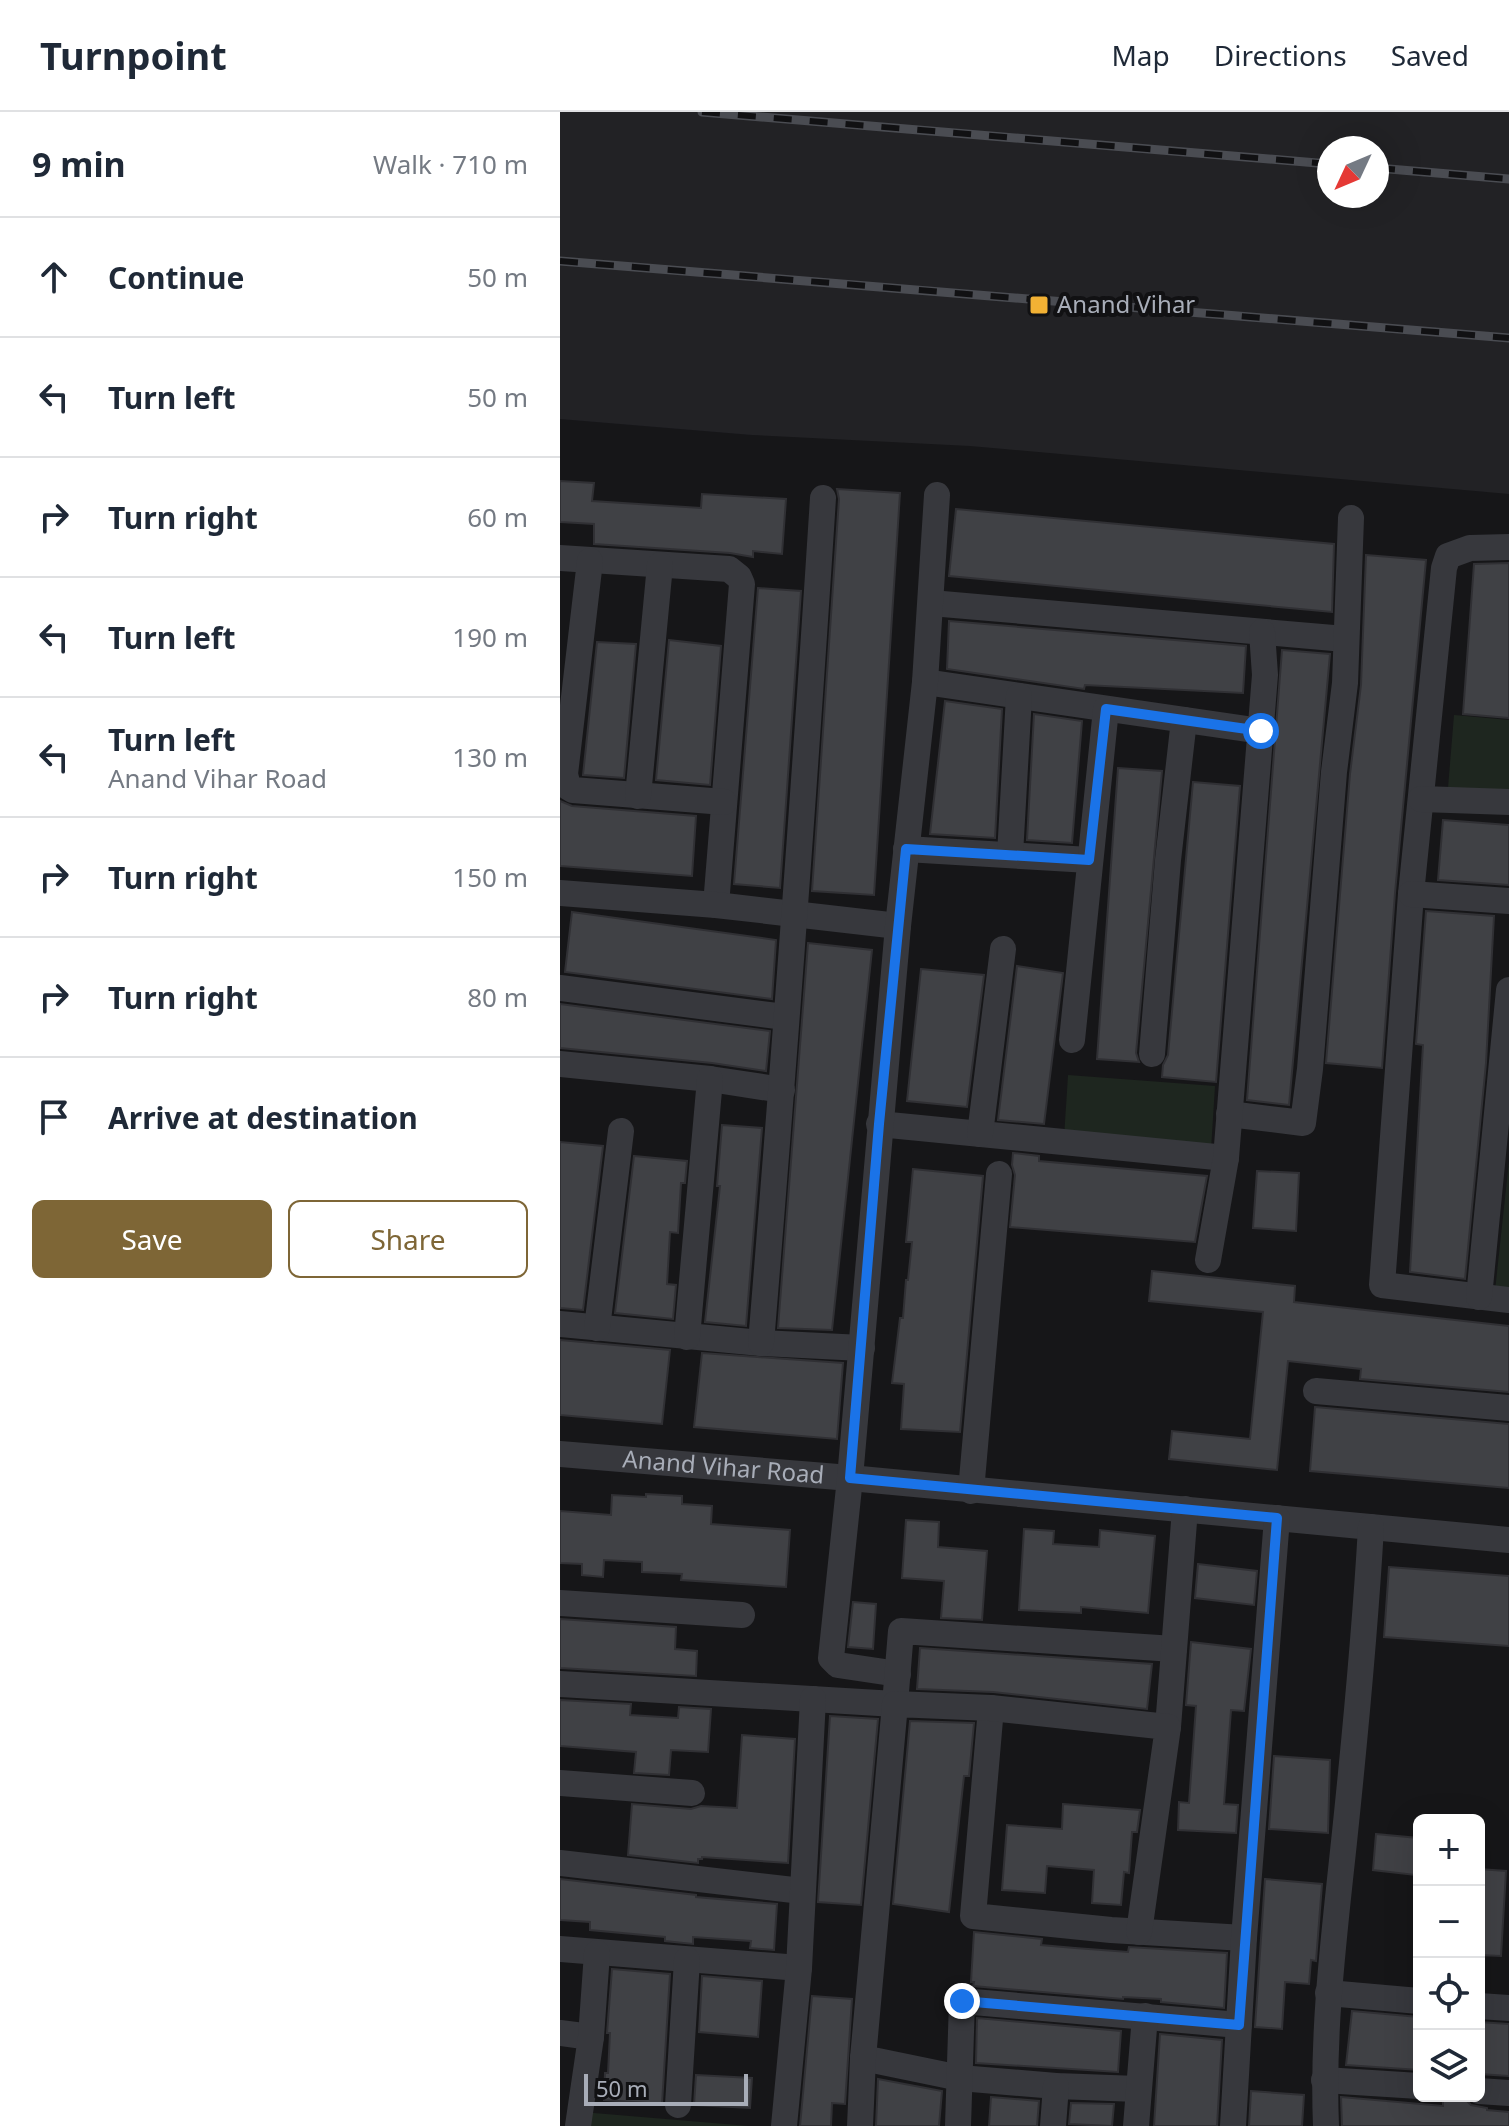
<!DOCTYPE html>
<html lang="en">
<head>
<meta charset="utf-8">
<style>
  body { margin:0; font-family:"Noto Sans",sans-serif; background:#f6f6f7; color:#1f2937 }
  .controls { position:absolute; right:24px; bottom:24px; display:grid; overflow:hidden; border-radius:12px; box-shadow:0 8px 32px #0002 }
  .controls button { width:72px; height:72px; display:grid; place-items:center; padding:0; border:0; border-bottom:2px solid #e0e1e3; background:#fff; color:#1f2937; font:40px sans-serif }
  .compass { position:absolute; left:757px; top:24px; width:72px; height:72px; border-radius:50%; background:#fff; box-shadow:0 8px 32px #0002; rotate:226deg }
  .scale { position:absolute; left:24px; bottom:20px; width:164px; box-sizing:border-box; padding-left:8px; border:4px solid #a8adb8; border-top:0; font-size:22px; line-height:28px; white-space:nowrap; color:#a8adb8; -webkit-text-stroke:6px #111113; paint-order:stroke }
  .stop { position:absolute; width:24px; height:24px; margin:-18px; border:6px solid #1a73e8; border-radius:50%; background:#fff }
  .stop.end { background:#1a73e8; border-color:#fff; box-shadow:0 2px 8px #0008 }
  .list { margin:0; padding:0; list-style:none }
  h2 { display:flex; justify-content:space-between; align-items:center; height:104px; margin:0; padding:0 32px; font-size:34px }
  h2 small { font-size:26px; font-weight:400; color:#747a83 }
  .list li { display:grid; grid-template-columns:52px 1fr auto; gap:24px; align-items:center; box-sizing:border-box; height:120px; padding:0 32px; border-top:2px solid #e0e1e3 }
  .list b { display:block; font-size:30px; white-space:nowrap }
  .list p { margin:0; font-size:26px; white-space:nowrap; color:#747a83 }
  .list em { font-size:26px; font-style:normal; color:#747a83 }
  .actions { display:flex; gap:16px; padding:24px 32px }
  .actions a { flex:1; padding:18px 0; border:2px solid #7e6636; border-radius:12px; text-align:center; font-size:28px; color:#7e6636 }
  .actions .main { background:#7e6636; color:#fff }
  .icon { flex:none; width:44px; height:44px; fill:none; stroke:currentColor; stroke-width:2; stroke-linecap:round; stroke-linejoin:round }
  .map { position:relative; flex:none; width:949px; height:2014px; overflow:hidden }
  header { display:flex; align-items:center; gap:48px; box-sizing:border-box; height:112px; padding:0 40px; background:#fff; border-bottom:2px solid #e0e1e3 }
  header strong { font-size:38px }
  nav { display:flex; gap:44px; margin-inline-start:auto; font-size:28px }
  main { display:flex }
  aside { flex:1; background:#fff }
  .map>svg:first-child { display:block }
  .built { fill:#222225; fill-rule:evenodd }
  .green { fill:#1e261f }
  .building { fill:#404145; stroke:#303034; stroke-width:2 }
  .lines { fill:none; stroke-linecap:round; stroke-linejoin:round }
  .minor { stroke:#37383d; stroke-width:26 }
  .rail-casing { stroke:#4a4c52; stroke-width:9 }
  .rail { stroke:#111113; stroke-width:6; stroke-dasharray:18; stroke-linecap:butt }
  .route { stroke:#1a73e8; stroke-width:10 }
  .poi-dot { fill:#f2b134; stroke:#111113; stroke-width:3 }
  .labels { text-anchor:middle; stroke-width:8; stroke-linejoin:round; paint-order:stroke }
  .poi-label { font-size:24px; fill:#a8adb8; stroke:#111113; text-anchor:start }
  .street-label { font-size:24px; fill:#a8adb8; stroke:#111113 }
</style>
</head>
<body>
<header>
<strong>Turnpoint</strong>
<nav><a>Map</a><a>Directions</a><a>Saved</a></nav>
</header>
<main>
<aside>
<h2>9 min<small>Walk · 710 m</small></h2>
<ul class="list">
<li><svg class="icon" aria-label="ahead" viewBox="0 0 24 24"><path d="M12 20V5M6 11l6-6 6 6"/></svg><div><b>Continue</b></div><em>50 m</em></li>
<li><svg class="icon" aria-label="left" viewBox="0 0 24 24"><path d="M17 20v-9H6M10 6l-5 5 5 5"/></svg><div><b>Turn left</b></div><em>50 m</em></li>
<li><svg class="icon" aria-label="right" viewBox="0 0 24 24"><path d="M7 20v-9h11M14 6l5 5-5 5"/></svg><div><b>Turn right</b></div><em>60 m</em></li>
<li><svg class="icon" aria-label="left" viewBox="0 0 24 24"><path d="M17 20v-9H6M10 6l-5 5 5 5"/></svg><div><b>Turn left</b></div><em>190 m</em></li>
<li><svg class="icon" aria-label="left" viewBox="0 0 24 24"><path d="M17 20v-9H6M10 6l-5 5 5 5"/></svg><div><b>Turn left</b><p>Anand Vihar Road</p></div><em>130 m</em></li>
<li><svg class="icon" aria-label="right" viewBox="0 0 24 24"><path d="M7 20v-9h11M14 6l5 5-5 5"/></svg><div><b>Turn right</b></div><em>150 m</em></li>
<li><svg class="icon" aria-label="right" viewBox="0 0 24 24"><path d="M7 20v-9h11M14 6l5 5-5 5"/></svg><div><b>Turn right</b></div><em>80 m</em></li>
<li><svg class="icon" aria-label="arrive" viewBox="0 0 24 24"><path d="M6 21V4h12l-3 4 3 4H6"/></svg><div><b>Arrive at destination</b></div></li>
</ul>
<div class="actions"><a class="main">Save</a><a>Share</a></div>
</aside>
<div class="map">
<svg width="949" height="2014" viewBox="0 0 949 2014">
  <rect width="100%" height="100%" fill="#161618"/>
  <path class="built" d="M0 0H949V382L410 334 192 323 0 307ZM769 36H817V84H769Z"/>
  <g class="green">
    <path d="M894 603 949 608V684L888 676Z"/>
    <path d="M508 963 655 974 651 1038 504 1026Z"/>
    <path d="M949 1049V1181L935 1179Z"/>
    <path d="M10 1999 189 2014H8Z"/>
  </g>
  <g class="building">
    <path d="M0 369 34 371 32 389 141 396 142 382 226 387 222 442 193 439V445L170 441 34 432V412L0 410Z"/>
    <path d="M277 377 340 381 314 783 252 779 279 387Z"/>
    <path d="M396 397 774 432 772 500 389 464Z"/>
    <path d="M806 443 866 448 835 781 822 956 766 951 790 662 801 573Z"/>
    <path d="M949 451V606L903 602 914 452Z"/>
    <path d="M198 476 241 479 220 776 174 772Z"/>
    <path d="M389 509 686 534 683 581 525 573 524 577 387 557Z"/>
    <path d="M109 528 161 534 150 673 96 668Z"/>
    <path d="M37 530 76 532 64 666 23 663Z"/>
    <path d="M722 538 770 542 729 993 687 988Z"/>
    <path d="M385 589 442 597 435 726 370 722Z"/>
    <path d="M474 602 522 609 512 731 467 728Z"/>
    <path d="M558 656 602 659 576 941 579 950 537 947Z"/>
    <path d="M633 670 680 674 656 970 602 965 603 953 608 943Z"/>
    <path d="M0 689 12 694 136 704 132 764 0 754Z"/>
    <path d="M883 708 949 713V773L878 768Z"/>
    <path d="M866 799 934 804 926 951 905 1167 850 1160 863 933 856 932Z"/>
    <path d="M12 800 216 828 212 887 5 860Z"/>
    <path d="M248 831 312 838 272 1218 218 1216Z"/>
    <path d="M457 854 503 861 484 1012 438 1008Z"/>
    <path d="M361 857 424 863 407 995 347 989Z"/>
    <path d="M0 892 210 919 206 959 152 951 0 936Z"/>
    <path d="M162 1013 202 1016 186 1214 145 1210 160 1074H157Z"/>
    <path d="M0 1030 43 1034 23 1198 0 1196Z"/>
    <path d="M453 1041 479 1044V1049L647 1064 635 1130 450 1115 455 1063 452 1053Z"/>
    <path d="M74 1044 127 1049 125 1071H121L118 1121 110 1120 107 1172 116 1173 113 1207 55 1201Z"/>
    <path d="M353 1057 423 1064 400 1320 341 1317 344 1272 332 1271 340 1206H343L346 1168H348L352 1130H346Z"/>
    <path d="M697 1059 739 1061 736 1119 693 1116Z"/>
    <path d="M592 1159 735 1174 734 1190 949 1214V1280L800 1267 801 1257 728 1249 717 1358 609 1347 612 1319 690 1327 703 1200 589 1189Z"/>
    <path d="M0 1228 110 1238 102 1312 0 1303Z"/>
    <path d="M142 1241 283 1251 277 1327 134 1315Z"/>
    <path d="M755 1295 949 1312V1376L750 1359Z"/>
    <path d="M86 1382 122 1384V1392L152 1394 151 1412 230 1418 226 1475 121 1468 122 1462 82 1460V1450L44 1448 43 1465 22 1463V1452L0 1451V1399L51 1403 52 1383 86 1385Z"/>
    <path d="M346 1408 379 1410 378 1435 427 1439 422 1508 381 1506 384 1469 342 1466Z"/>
    <path d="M464 1417 494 1419 493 1432 539 1435 540 1418 595 1424 588 1501 521 1495V1501L459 1498Z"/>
    <path d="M638 1452 697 1459 694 1493 635 1486Z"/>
    <path d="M829 1455 949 1464V1534L824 1525Z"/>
    <path d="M293 1490 316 1492 313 1537 288 1535Z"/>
    <path d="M0 1507 116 1515 115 1537 137 1539 136 1564 0 1556Z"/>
    <path d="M631 1530 691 1537 684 1599 671 1598 664 1692 678 1693 676 1721 618 1718 619 1690 629 1691 636 1594 626 1593Z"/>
    <path d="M360 1536 592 1552 587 1597 433 1580 357 1577Z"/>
    <path d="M0 1588 71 1592 70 1603 118 1606 119 1595 151 1597 148 1640 111 1638 109 1663 74 1661 76 1640 0 1634Z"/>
    <path d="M270 1604 318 1607 301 1793 258 1790Z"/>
    <path d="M350 1609 414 1611 409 1664H404L389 1800 333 1792Z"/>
    <path d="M182 1623 235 1627 228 1751 142 1745V1747H138V1751L68 1743 72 1692 131 1697 141 1694 177 1696Z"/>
    <path d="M714 1644 770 1648 768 1721 709 1717Z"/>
    <path d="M503 1692 580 1698 577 1720H572L569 1761 564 1760 561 1793 532 1791 534 1758 487 1754 485 1781 442 1778 447 1713 502 1717Z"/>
    <path d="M816 1722 858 1726 855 1763 813 1758Z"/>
    <path d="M919 1757 946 1759 941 1844 919 1843Z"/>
    <path d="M0 1767 136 1783V1785L217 1792 214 1838 190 1836 191 1829 133 1825V1832L105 1829V1825L30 1818V1810L0 1808Z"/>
    <path d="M705 1767 762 1772 756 1849 751 1848 749 1872 725 1870 722 1917 695 1915Z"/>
    <path d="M414 1820 482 1827 481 1833 515 1836 568 1840 569 1835 667 1841 664 1896 601 1890V1887L563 1885V1887L413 1874 414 1870H411Z"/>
    <path d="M52 1857 110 1862 102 1992 44 1988 45 1961H48L50 1921H47Z"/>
    <path d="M142 1864 202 1869 198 1925 139 1920Z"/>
    <path d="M252 1884 292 1887 285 1992 272 1991 271 2014H240Z"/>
    <path d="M792 1899 859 1905V1958L786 1953Z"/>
    <path d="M417 1906 561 1919 558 1960 416 1951Z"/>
    <path d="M919 1910 949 1912V1964L919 1962Z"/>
    <path d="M600 1922 662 1928 657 2014H594Z"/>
    <path d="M136 1963 192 1966 190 1996 134 1993Z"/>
    <path d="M318 1967 382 1979 379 2014H316Z"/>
    <path d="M691 1979 744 1983 742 2014H689Z"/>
    <path d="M431 1985 479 1989 477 2014H429Z"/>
    <path d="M781 1985 883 1994V1985L905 1987 911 1993 927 1996V1998L949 2000V2014H782Z"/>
    <path d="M511 1991 554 1992 552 2014 509 2012Z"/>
  </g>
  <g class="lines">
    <g class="minor">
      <path d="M949 435 910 436 888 444 884 456 851 782 822 1173 949 1188"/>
      <path d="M0 446 169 457 179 465 182 472 156 793"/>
      <path d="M30 449 5 662 8 675 13 678 164 690"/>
      <path d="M371 491 785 527"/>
      <path d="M365 570 701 619"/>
      <path d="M78 684 100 453"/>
      <path d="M861 687 949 690"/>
      <path d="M346 737 529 748"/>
      <path d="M450 743 459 584"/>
      <path d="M0 781 156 793 338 814"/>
      <path d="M851 782 949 789"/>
      <path d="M0 876 225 905"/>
      <path d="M512 928 546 597"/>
      <path d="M592 942 608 748 624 608"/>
      <path d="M0 952 150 967 222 978"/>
      <path d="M669 1002 743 1011 750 957 774 660 785 571 791 406"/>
      <path d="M319 1012 666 1046"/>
      <path d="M420 1022 443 837"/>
      <path d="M648 1148 666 1046 705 563 702 520"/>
      <path d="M919 1185 949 878"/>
      <path d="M0 1212 201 1231 302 1236"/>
      <path d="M37 1216 61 1019"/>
      <path d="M127 1225 150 967"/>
      <path d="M201 1231C224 950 245 668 263 386"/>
      <path d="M756 1279 949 1296"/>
      <path id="s1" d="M0 1342 290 1366 949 1428"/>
      <path d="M411 1379 439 1062"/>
      <path d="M0 1491 182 1503"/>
      <path d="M338 1562 278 1553 271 1546 290 1366 338 814 365 570 377 383"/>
      <path d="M0 1572 335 1592 341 1519 614 1537"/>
      <path d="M431 1596 413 1804 551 1818 684 1826"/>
      <path d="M608 1615 625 1397"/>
      <path d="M0 1671 132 1681"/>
      <path d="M0 1751 242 1779"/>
      <path d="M0 1837 239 1856"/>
      <path d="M768 1881 859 1889"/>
      <path d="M919 1894 949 1896"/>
      <path d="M0 1921 31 1925"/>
      <path d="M303 1946 400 1966 496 1974 578 1977"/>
      <path d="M764 1968 859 1974"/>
      <path d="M919 1979 949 1981"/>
      <path d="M118 1993 127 1848"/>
      <path d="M18 2014 31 1925 37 1841"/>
      <path d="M224 2014 239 1856 253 1587"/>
      <path d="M300 2014 303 1946 335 1592 431 1596 608 1615 579 1820"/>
      <path d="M398 2014 402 1889 679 1913"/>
      <path d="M493 2014 496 1974"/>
      <path d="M576 2014 585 1904"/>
      <path d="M673 2014 684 1826 717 1406"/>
      <path d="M766 2014C762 1919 774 1824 784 1730 795 1625 805 1520 811 1415"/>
    </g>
    <defs>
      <g id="rail">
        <path d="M142 0 769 52"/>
        <path d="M817 56 949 67"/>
        <path d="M0 149 949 226"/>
      </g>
    </defs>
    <use href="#rail" class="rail-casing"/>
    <use href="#rail" class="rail"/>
  </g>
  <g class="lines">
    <path class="route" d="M402 1889 679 1913 717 1406 290 1366 319 1012 346 737 529 748 546 597 701 619"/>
  </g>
  <rect class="poi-dot" x="469" y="183" width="20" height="20" rx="4"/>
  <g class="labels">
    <g class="poi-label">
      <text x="497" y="201">Anand Vihar</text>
    </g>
    <g class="street-label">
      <text dy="8" stroke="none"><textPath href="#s1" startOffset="164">Anand Vihar Road</textPath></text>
    </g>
  </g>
</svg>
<div class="controls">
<button>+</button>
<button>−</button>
<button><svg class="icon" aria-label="locate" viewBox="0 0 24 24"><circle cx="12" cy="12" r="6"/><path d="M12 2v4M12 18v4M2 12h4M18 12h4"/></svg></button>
<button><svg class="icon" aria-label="layers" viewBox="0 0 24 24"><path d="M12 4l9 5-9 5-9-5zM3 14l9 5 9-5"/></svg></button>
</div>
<svg class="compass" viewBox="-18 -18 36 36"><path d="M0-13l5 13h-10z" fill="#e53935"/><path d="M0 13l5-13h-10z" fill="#747a83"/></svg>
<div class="scale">50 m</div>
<div class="stop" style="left:701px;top:619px"></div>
<div class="stop end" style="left:402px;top:1889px"></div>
</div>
</main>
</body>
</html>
